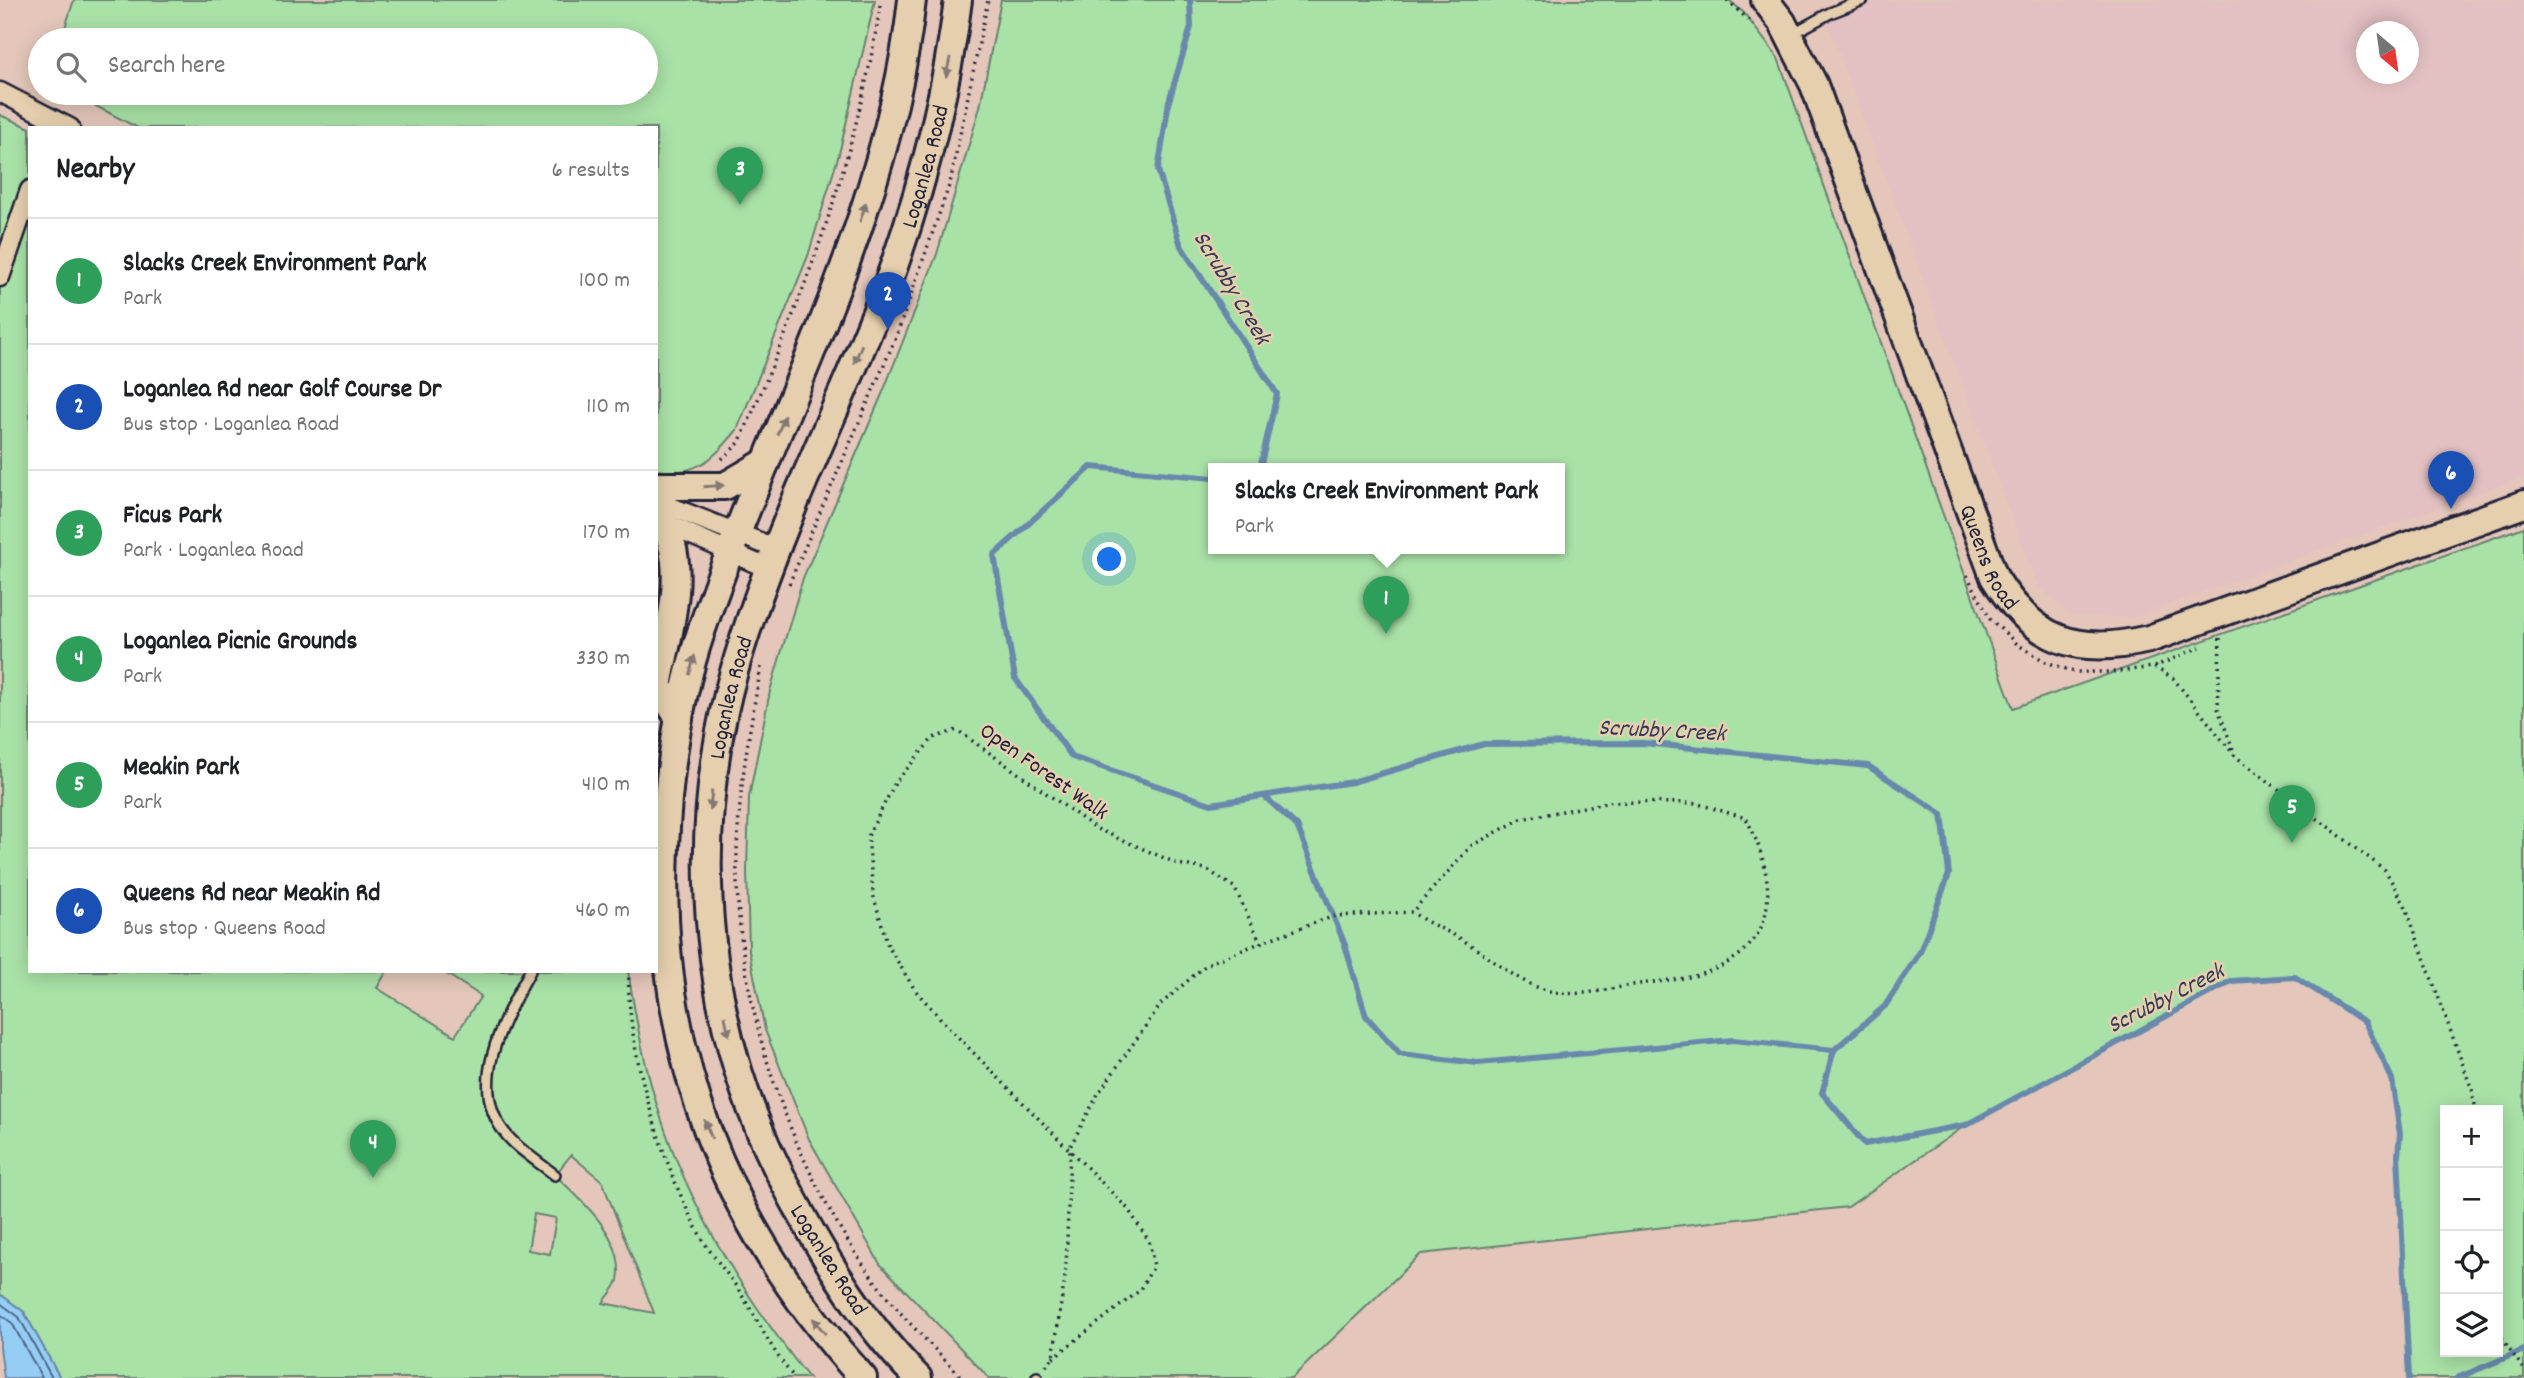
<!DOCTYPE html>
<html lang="en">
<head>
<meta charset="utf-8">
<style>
  body { margin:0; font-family:Dekko,sans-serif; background:#f2f2f2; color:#202124 }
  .controls { position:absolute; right:21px; bottom:21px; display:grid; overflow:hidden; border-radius:0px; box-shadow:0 4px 18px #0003 }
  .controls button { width:63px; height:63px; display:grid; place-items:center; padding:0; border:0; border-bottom:2px solid #e0e0e0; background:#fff; color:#202124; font:35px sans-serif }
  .compass { position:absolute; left:2356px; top:21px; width:63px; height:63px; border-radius:50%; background:#fff; box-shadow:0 4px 18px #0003; rotate:151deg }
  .you { position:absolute; left:1110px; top:560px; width:24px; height:24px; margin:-18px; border:5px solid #fff; border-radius:50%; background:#1a73e8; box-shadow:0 0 0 10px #1a73e833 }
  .badge { display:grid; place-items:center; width:46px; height:46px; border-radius:50%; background:#b45309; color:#fff; font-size:23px; font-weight:700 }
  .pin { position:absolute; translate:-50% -58px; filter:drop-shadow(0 2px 4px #0008) }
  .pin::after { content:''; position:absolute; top:37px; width:24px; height:21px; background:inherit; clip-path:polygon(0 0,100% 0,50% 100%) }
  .popup { position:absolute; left:1208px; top:463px; width:357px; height:91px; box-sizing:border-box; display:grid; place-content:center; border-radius:0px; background:#fff; filter:drop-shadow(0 2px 5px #0005); font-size:23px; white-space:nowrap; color:#757577 }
  .popup b { font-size:26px; color:#202124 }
  .popup::after { content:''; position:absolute; left:50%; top:100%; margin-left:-14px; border:14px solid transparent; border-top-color:#fff }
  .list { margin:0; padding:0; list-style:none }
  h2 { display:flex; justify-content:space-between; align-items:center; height:91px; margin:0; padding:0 28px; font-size:30px }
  h2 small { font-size:23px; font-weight:400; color:#757577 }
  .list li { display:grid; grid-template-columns:46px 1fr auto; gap:21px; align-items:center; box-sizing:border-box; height:126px; padding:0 28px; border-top:2px solid #e0e0e0 }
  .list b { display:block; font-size:26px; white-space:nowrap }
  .list p { margin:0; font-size:23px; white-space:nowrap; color:#757577 }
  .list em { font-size:23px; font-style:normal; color:#757577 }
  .icon { flex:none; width:38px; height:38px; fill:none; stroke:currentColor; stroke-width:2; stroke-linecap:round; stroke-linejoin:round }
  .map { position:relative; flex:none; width:2524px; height:1378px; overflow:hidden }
  .search { position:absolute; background:#fff; box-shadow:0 4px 18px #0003; left:28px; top:28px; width:630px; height:77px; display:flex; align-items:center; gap:18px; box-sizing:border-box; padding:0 24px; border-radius:38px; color:#757577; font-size:26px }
  .panel { position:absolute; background:#fff; box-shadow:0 4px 18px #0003; left:28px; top:126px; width:630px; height:847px; border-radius:0px }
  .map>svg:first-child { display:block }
  .built { fill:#e3c1c3; fill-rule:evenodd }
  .green { fill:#a9e2a7; stroke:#668271; stroke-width:2; fill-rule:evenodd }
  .water { fill:#96cdf5; stroke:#6889ab; stroke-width:2 }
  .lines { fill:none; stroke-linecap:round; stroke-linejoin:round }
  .shore { stroke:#506685; stroke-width:2 }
  .stream { stroke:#6889ab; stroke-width:6 }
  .lane-casing { stroke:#22223b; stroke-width:14 }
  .street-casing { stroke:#22223b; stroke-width:23 }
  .secondary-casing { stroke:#22223b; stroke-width:32 }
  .path { stroke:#22223b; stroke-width:3.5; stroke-dasharray:2 5; stroke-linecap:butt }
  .lane { stroke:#e5cfae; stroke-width:9 }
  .street { stroke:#e5cfae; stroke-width:18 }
  .secondary { stroke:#e5cfae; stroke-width:26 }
  .oneway { fill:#847874 }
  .labels { text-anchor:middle; stroke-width:5; stroke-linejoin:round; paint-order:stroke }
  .street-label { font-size:23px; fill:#22223b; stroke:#e5cfae }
  .water-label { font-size:24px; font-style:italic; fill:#333c57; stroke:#e5cfae }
</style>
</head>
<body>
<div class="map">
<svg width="2524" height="1378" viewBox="0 0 2524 1378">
  <rect width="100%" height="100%" fill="#e4c7ba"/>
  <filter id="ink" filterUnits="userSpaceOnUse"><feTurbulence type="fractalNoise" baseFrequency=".0143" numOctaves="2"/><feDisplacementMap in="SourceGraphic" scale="14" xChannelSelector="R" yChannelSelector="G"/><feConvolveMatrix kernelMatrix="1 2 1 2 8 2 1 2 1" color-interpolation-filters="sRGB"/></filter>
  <g filter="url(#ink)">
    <path class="built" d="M1857 0H2524V477L2131 618 2070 615 2036 583 1825 17ZM2366 32H2408V74H2366Z"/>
    <g class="green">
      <path d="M74 0H875L839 154 808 256 737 430C713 459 696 477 656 470V128H138L71 93H646V40H61Z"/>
      <path d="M1001 0H1729L1744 13 1778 58 2013 708 2524 527V1378H2409L2398 1155 2400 1134 2392 1079 2365 1022 2295 977 2231 981 1966 1125 1848 1207 1421 1254 1292 1378H989L880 1264 809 1139 765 1030 749 951 747 870 749 797 770 691 803 578 883 392 937 254 980 107ZM1213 468H1559V548H1213ZM2445 1110H2498V1352H2445Z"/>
      <path d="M0 115 30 128V971H387L377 988 455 1036 481 996 442 971H628C636 1020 645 1070 661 1118 692 1213 747 1300 809 1378H60L24 1312 0 1294ZM571 1155 602 1181 654 1313 603 1303C607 1297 616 1288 618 1280 626 1238 581 1200 555 1175ZM534 1214 556 1218 550 1254 528 1250Z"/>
    </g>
    <path class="water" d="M0 1294 24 1312 60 1378H4L0 1347Z"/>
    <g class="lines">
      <g class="shore">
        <path d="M0 1303 19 1317 52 1378"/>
        <path d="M0 1314 12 1323 42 1378"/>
      </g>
      <g class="stream">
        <path d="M1190 0 1191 27 1169 101 1158 170 1181 246 1277 394 1260 468"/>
        <path d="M1213 478 1091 467 994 555 1015 678 1072 757 1211 804 1352 782 1484 744 1643 743 1868 766 1942 814 1949 874 1920 952 1885 1006 1834 1050 1822 1093 1865 1144 1966 1125 2231 981 2295 977 2365 1022 2392 1079 2400 1134 2398 1155 2409 1378"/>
        <path d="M1264 796 1297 826 1345 945 1366 1016 1400 1054 1478 1063 1733 1040 1834 1050"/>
        <path d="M2457 1378 2524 1350"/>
      </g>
      <defs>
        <g id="lane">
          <path d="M1792 34 1830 13 1863 0"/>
          <path d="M530 971C505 1017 466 1085 505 1133 517 1149 539 1162 555 1175"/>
          <path d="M1036 1378 1037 1377"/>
        </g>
        <g id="street">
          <path d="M0 92 70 128"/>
          <path d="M0 277 30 190"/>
          <path d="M656 501 777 549"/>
          <path d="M660 521 769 569"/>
        </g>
        <g id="secondary">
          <path id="s1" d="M1765 0 1782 22 1814 85 1994 577C2034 642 2077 656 2149 639L2524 504"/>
          <path d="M656 486H725L766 462"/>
          <path d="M663 522C690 570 667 634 658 686L679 718"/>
          <path d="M863 1378C724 1225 656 1054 665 847 668 773 678 699 702 629 772 420 888 222 912 0"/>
          <path id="s2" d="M918 1378C858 1318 817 1246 778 1170 705 1025 690 851 728 694 743 634 765 576 788 519 822 434 863 352 894 266 924 180 947 90 958 0"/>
        </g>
      </defs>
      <use href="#lane" class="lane-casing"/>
      <use href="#street" class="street-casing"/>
      <use href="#secondary" class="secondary-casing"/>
      <g class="path">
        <path d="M1727 0 1753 24"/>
        <path d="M722 459 739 443C803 299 858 156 881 0"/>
        <path d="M1967 575 1990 619 2017 644 2046 662 2075 672H2114L2154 667 2173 678 2235 756 2385 870 2405 905 2472 1090 2476 1110"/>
        <path d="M789 584 896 337 950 183 988 0"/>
        <path d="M2220 638 2218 709 2233 749"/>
        <path d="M761 667C748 738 735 810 737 883 742 1025 795 1174 880 1288 904 1320 935 1348 962 1378"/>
        <path d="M2154 667 2200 647"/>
        <path d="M629 971C624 1045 667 1182 706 1245 718 1263 732 1279 743 1297 761 1325 773 1354 795 1378"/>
        <path d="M2498 1332 2524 1370"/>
        <path d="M1053 1358 1139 1291 1154 1266 1149 1241 1128 1209 951 1030 915 990 888 946 873 894 868 836 895 783 933 738 957 730 1097 829 1178 864 1206 869 1234 887 1261 943"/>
        <path d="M1046 1366 1053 1358 1066 1270 1070 1147 1098 1094 1161 1004 1207 964 1275 937 1335 916 1412 912C1425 922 1439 927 1454 935 1488 953 1520 989 1561 993 1585 996 1616 987 1640 984 1659 981 1680 980 1698 975 1781 951 1780 884 1746 818L1695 803 1610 802 1521 819 1471 846 1412 912"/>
      </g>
      <use href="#lane" class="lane"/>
      <use href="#street" class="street"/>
      <use href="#secondary" class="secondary"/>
    </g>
    <defs><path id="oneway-solid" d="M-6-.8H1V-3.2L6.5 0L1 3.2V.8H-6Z" transform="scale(1.75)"/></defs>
    <g class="oneway">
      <use href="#oneway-solid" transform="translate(948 67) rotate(102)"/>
      <use href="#oneway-solid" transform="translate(863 212) rotate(-72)"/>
      <use href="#oneway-solid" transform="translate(858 354) rotate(112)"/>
      <use href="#oneway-solid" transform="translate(781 425) rotate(-68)"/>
      <use href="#oneway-solid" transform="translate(714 486) rotate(-4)"/>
      <use href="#oneway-solid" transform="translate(692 665) rotate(-75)"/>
      <use href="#oneway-solid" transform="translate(711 800) rotate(95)"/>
      <use href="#oneway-solid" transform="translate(727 1026) rotate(78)"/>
      <use href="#oneway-solid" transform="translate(708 1129) rotate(-112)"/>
      <use href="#oneway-solid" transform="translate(819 1326) rotate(-129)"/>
    </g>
  </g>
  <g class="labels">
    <g class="street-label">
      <text dy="8" stroke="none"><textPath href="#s2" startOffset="1304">Loganlea Road</textPath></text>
      <text dy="8" stroke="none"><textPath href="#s1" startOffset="602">Queens Road</textPath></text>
      <text dy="8" stroke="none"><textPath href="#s2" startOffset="737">Loganlea Road</textPath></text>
      <text transform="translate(1045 770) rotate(35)" y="8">Open Forest Walk</text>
      <text transform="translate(830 1259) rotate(58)" y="8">Loganlea Road</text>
    </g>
    <g class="water-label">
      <text transform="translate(1233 287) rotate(59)" y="8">Scrubby Creek</text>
      <text transform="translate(1662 729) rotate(3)" y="8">Scrubby Creek</text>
      <text transform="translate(2165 997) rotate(-27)" y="8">Scrubby Creek</text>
    </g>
  </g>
</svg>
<div class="controls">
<button>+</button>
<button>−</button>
<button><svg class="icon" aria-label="locate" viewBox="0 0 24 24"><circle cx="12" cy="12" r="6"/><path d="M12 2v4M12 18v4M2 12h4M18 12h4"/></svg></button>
<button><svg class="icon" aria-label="layers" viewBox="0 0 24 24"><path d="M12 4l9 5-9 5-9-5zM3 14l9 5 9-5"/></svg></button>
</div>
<svg class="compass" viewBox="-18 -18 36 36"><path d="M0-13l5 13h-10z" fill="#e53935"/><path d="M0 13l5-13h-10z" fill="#757577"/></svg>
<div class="you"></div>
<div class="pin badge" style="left:1386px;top:634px;background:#2e9e5b">1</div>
<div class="popup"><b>Slacks Creek Environment Park</b>Park</div>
<div class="pin badge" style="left:888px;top:330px;background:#1a4fb4">2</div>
<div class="pin badge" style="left:740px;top:205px;background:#2e9e5b">3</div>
<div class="pin badge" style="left:373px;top:1178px;background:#2e9e5b">4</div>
<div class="pin badge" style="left:2292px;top:843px;background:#2e9e5b">5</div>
<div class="pin badge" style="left:2451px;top:509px;background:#1a4fb4">6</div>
<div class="search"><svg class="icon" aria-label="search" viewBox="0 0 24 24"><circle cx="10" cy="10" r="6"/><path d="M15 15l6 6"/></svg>Search here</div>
<section class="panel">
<h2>Nearby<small>6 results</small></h2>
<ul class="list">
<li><span class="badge" style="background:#2e9e5b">1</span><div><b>Slacks Creek Environment Park</b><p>Park</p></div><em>100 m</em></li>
<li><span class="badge" style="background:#1a4fb4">2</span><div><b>Loganlea Rd near Golf Course Dr</b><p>Bus stop · Loganlea Road</p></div><em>110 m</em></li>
<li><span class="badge" style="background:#2e9e5b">3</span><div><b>Ficus Park</b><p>Park · Loganlea Road</p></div><em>170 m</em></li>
<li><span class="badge" style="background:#2e9e5b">4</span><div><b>Loganlea Picnic Grounds</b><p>Park</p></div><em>330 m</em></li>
<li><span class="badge" style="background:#2e9e5b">5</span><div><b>Meakin Park</b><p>Park</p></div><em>410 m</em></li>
<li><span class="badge" style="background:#1a4fb4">6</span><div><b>Queens Rd near Meakin Rd</b><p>Bus stop · Queens Road</p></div><em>460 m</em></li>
</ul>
</section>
</div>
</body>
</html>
